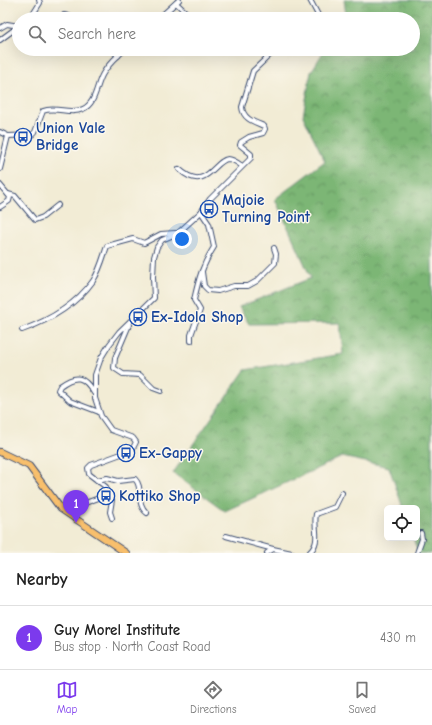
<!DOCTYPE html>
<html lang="en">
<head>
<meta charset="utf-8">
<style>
  body { margin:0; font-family:"Comic Neue",sans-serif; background:#f2f2f2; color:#222 }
  .controls { position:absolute; right:12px; bottom:12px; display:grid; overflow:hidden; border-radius:6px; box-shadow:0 4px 16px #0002 }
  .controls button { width:36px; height:36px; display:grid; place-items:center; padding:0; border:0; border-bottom:1px solid #e0e0e0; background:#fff; color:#222; font:20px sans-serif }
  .you { position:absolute; left:182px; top:239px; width:14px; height:14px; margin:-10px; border:3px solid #fff; border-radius:50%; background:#1a73e8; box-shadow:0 0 0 6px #1a73e833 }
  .badge { display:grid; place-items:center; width:26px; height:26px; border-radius:50%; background:#7c3aed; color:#fff; font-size:13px; font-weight:700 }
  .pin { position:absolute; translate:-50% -33px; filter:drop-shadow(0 1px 2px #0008) }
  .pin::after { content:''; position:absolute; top:21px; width:14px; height:12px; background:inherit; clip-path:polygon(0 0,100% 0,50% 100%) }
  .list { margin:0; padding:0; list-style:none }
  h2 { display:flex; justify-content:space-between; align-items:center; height:52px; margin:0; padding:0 16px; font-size:17px }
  h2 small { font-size:13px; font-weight:400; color:#767676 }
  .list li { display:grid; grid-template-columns:26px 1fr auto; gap:12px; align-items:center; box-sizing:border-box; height:64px; padding:0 16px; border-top:1px solid #e0e0e0 }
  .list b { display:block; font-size:15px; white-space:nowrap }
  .list p { margin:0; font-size:13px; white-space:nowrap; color:#767676 }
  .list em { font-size:13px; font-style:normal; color:#767676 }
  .icon { flex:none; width:22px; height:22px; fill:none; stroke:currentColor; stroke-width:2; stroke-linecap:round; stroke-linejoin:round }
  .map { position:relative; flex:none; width:432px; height:553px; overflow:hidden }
  .search { position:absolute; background:#fff; box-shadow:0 4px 16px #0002; left:12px; right:12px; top:12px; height:44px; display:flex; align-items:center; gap:10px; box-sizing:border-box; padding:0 14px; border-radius:22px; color:#767676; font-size:15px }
  .sheet { height:116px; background:#fff }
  nav { display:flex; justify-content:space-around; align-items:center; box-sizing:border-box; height:56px; border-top:1px solid #e0e0e0; background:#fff; font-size:11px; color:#767676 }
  nav a { display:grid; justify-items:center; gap:2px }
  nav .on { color:#7c3aed }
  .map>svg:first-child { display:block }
  .forest { fill:url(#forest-crowns); stroke:#4b7269 }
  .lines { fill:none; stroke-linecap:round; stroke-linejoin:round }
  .minor-casing { stroke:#3b4b70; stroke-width:6 }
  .primary-casing { stroke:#3b4b70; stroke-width:8 }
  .minor { stroke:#fff; stroke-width:4 }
  .primary { stroke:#f8bf6c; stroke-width:6 }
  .labels { text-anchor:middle; stroke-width:3; stroke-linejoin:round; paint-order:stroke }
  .transit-label { font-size:15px; font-weight:bold; fill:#164399; stroke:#fbf7ec; text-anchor:start }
</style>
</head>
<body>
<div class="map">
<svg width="432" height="553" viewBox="0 0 432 553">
  <defs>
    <pattern id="forest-crowns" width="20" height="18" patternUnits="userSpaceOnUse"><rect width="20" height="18" fill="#7bb674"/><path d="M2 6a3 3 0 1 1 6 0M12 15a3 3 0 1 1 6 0" fill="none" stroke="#649462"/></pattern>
  </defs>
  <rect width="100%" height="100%" fill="#fbf7ec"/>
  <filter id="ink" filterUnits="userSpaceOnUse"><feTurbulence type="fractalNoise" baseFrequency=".025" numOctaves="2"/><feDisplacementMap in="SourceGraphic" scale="8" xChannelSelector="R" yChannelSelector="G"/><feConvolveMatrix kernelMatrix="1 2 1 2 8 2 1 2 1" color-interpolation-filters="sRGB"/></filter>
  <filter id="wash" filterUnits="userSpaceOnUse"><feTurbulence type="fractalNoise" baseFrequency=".012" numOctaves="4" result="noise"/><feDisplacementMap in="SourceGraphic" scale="16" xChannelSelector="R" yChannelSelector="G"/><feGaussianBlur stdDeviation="0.9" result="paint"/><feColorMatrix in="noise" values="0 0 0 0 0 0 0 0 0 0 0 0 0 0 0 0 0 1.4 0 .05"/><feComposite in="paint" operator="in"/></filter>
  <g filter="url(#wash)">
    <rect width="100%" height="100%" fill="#f2ecd5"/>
    <path class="forest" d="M344 0H432V553H418L413 538H417V508H403L389 467 342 457 225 511 173 473 245 370 343 354 340 323 249 324 239 307 311 278 275 199 325 161 303 116 311 72 325 49H413V19H343L346 15Z"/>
  </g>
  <g filter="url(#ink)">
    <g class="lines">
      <defs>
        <g id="minor">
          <path d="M310 0 318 15V19"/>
          <path d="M176 3 193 19"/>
          <path d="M64 15 78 19"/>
          <path d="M30 19 40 3 39 0"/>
          <path d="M158 19 179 0"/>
          <path d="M0 28 7 24 19 26 0 40"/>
          <path d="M112 49 118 56"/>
          <path d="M0 132 8 136 32 135 35 132 43 111C56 106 70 115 83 109 97 103 96 83 104 72 109 63 118 56 125 49"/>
          <path d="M0 169 8 136"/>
          <path d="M179 169C206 194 214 160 228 159 233 159 238 163 242 166"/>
          <path d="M0 185 10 197 9 201 0 207"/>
          <path d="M8 194 15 196 35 220 43 217 58 205"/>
          <path d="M202 272 204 286 208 290 218 291 234 286H248L257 281 275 263 276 254 274 248"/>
          <path d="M129 325 115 358 114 368 123 374 140 375 153 388 161 391"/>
          <path d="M22 330C50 320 75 306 93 281 100 270 103 258 107 246L133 239 144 243 161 234 175 233"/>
          <path d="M191 341V335L200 310 194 300C199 278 202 266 214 247L209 224 201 212"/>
          <path d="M94 393C84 376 76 374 60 386L58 390 70 401 99 412"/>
          <path d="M97 480 107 478 118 481 135 479C144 488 135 503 147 513"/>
          <path d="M106 493 112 500 110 512 112 518"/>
          <path d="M61 509 72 508 104 496 106 493V487L89 474 88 468 91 465 132 450 136 442 133 438 111 430 101 416 95 398V375L101 358 109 345 119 332 154 298 153 277 154 257 157 247 162 240 178 233 201 212 210 199 251 158V154L240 145 241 142 249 137 263 133 265 129 264 126C254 122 243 119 242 107L253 71 276 49"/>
          <path d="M226 536 273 549"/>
          <path d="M267 553 273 549 292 553"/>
          <path d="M309 553C322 541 313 529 316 514L335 507 342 493"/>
          <path d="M417 553 422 539 421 533"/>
        </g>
        <path id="primary" d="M0 452 29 466 61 509 126 553"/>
      </defs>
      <use href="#minor" class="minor-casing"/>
      <use href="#primary" class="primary-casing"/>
      <use href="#minor" class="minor"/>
      <use href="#primary" class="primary"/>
    </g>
  </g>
  <defs>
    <symbol id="bus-ring" viewBox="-11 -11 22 22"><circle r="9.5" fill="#fbf7ec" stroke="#1a4fb4" stroke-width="1.5"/><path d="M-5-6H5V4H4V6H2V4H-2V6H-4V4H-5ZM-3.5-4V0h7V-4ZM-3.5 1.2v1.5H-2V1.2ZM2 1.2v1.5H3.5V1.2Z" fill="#1a4fb4"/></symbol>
  </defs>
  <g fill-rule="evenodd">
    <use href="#bus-ring" x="13" y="127" width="20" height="20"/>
    <use href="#bus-ring" x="199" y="199" width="20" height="20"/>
    <use href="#bus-ring" x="128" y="307" width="20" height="20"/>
    <use href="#bus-ring" x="116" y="443" width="20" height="20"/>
    <use href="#bus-ring" x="96" y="486" width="20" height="20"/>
  </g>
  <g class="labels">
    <g class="transit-label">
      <text x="36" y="133">Union Vale<tspan x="36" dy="17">Bridge</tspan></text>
      <text x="222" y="205">Majoie<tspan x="222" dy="17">Turning Point</tspan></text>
      <text x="151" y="322">Ex-Idola Shop</text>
      <text x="139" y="458">Ex-Gappy</text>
      <text x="119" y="501">Kottiko Shop</text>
    </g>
  </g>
</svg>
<div class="controls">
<button><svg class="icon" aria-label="locate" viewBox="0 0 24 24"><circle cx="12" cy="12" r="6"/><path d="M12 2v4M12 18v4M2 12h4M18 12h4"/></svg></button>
</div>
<div class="you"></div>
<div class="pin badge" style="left:76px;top:523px">1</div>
<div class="search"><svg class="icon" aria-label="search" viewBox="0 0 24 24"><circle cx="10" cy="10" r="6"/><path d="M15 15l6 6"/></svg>Search here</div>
</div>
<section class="sheet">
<h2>Nearby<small></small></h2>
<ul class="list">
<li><span class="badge">1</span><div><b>Guy Morel Institute</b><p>Bus stop · North Coast Road</p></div><em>430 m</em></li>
</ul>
</section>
<nav>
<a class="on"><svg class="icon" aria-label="map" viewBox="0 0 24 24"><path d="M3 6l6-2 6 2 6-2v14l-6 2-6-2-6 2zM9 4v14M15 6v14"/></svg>Map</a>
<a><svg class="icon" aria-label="directions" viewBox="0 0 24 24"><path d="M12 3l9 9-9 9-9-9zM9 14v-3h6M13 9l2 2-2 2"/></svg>Directions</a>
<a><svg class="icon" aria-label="saved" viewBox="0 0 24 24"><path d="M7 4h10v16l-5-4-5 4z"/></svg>Saved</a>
</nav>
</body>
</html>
